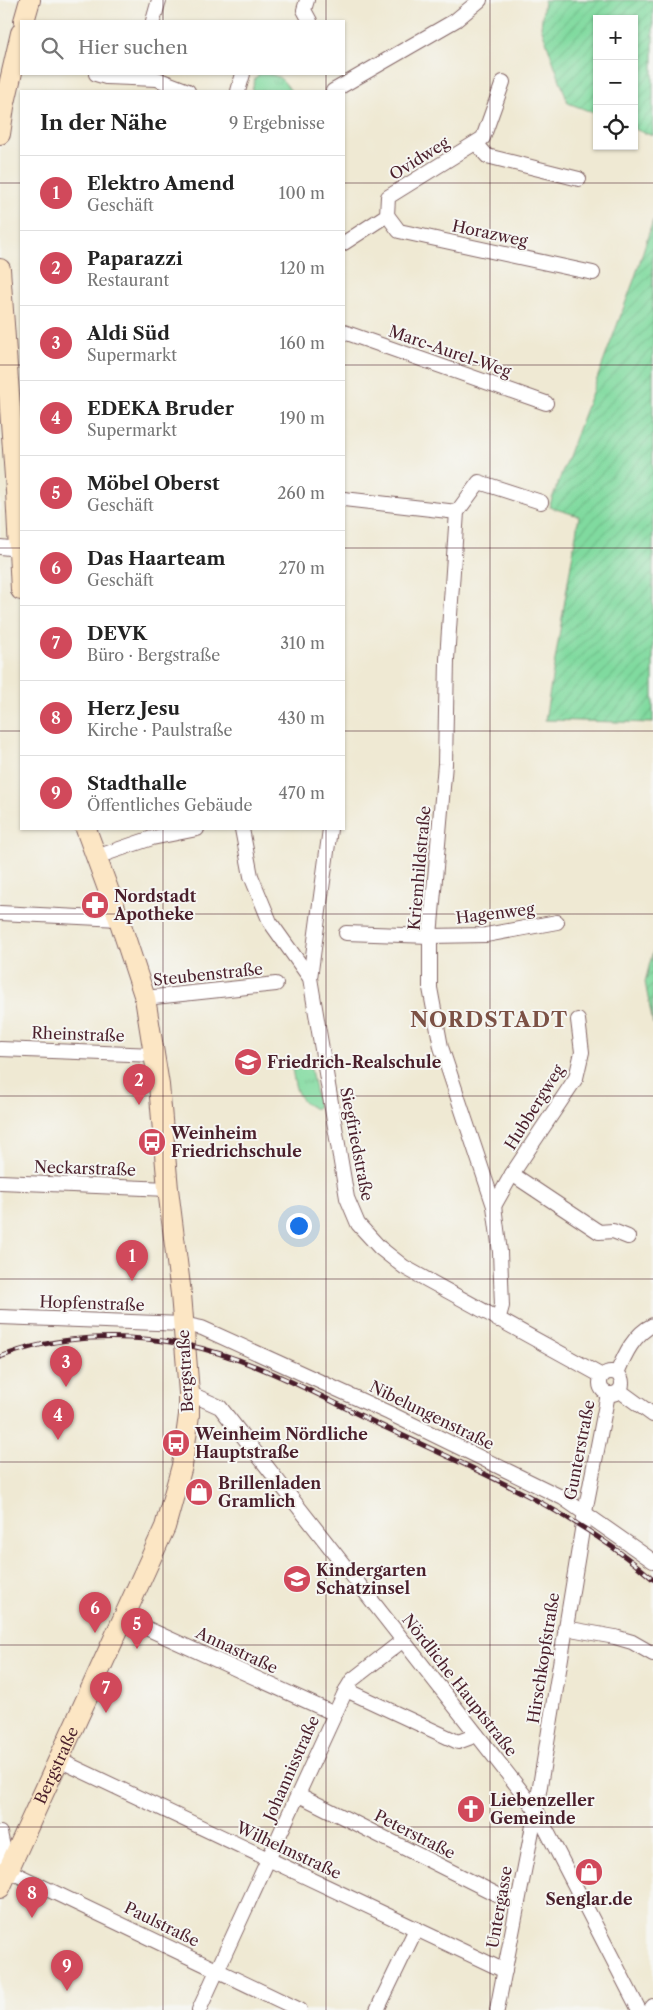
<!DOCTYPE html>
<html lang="de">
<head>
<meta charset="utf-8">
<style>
  body { margin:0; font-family:"Libre Caslon Text",serif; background:#f6f6f6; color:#222 }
  .controls { position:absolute; right:15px; top:15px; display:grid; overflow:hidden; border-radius:0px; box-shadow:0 1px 4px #0004 }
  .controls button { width:45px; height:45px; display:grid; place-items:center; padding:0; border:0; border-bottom:1px solid #e0e0e0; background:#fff; color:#222; font:25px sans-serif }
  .you { position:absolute; left:298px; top:1225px; width:18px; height:18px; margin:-12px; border:4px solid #fff; border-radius:50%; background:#1a73e8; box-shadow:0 0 0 8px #1a73e833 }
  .badge { display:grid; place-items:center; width:32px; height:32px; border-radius:50%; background:#d1495b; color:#fff; font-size:16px; font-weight:700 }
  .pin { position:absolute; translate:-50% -41px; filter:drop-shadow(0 1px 2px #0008) }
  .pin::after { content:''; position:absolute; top:26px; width:18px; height:15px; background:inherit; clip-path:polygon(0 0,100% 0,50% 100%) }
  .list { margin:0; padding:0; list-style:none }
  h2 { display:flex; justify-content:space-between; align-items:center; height:65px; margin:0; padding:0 20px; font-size:21px }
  h2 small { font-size:16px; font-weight:400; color:#767676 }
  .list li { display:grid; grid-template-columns:32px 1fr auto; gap:15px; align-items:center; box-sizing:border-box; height:75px; padding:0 20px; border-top:1px solid #e0e0e0 }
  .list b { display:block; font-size:19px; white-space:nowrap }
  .list p { margin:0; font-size:16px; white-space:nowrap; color:#767676 }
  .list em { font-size:16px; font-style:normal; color:#767676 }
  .icon { flex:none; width:28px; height:28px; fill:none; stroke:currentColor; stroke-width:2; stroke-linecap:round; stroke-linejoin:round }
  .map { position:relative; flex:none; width:653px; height:2010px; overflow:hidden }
  .search { position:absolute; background:#fff; box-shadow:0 1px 4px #0004; left:20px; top:20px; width:325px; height:55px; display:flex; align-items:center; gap:12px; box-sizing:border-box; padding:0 18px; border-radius:0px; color:#767676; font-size:19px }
  .panel { position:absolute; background:#fff; box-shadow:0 1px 4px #0004; left:20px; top:90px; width:325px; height:740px; border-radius:0px }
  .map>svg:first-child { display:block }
  .grass { fill:url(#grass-tufts); stroke:#657c65 }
  .garden { fill:url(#garden-furrows); stroke:#657c65 }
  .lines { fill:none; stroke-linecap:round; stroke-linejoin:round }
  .street-casing { stroke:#846666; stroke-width:16 }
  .secondary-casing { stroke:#846666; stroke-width:22 }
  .street { stroke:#fff; stroke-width:14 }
  .secondary { stroke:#fce6c4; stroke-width:20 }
  .rail-casing { stroke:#4a1f2b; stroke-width:5 }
  .rail { stroke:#f6f6f2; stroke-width:3; stroke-dasharray:9; stroke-linecap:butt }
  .grid { fill:none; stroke:#4a1f2b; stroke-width:1; stroke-opacity:0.55 }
  .labels { text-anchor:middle; stroke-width:4; stroke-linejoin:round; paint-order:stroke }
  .street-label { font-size:16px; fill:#4a1f2b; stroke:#f6f6f2 }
  .poi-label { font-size:16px; font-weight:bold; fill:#4a1f2b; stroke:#f6f6f2; text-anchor:start }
  .district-label { font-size:21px; font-weight:bold; letter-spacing:1px; fill:#7c5145; stroke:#f6f6f2 }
</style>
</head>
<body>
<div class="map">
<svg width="653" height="2010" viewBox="0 0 653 2010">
  <defs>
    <pattern id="grass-tufts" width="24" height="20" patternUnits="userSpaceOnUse" patternTransform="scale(1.25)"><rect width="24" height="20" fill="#80da9f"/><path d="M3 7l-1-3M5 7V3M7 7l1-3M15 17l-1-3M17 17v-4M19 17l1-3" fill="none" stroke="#70bb89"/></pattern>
    <pattern id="garden-furrows" width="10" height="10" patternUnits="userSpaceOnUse" patternTransform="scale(1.25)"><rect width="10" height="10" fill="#80da9f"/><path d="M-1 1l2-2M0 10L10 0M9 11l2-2" fill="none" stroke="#70bb89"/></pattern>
  </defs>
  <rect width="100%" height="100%" fill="#f6f6f2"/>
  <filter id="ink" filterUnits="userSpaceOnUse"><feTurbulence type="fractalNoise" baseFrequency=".02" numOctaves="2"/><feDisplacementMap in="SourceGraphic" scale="10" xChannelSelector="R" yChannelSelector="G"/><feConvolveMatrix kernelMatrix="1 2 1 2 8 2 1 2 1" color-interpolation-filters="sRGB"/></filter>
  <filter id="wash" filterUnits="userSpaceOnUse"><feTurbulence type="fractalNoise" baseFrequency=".0096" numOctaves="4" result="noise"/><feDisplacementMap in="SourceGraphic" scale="20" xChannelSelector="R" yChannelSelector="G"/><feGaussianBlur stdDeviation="1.12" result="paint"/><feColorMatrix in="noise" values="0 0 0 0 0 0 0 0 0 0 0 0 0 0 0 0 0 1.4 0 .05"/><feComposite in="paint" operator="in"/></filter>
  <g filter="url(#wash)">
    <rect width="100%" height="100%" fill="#efe9d3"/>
    <g class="grass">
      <path d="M260 74C278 74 281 77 291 91H252L255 78Z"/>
      <path d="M310 1064 318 1106 316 1109C296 1102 295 1086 292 1068L294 1066Z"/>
    </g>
    <g class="garden">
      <path d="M544 0H653V136L634 129V19H597V114L568 103 541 27Z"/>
      <path d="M653 220V723L545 720 579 516 549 507 634 280Z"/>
      <path d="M653 951V1024L645 982Z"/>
    </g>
  </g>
  <g filter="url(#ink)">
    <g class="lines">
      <defs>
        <g id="street">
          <path d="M307 0 304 10 310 21"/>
          <path d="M153 21 159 0"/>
          <path d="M96 74 106 77 157 79 188 91"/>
          <path d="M238 91 243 74"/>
          <path d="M333 91 456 20 480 0"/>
          <path d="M476 143 487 156 579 179"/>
          <path d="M387 215 399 231 593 273"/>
          <path d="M344 243 387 215 388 197 483 138 503 82"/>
          <path d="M344 332 546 403"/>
          <path d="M344 499 457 512"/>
          <path d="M0 547 19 549"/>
          <path d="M242 829 251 876 270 922 310 978 347 1198 358 1224 380 1248 404 1267 602 1376"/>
          <path d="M96 857 152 838 197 829"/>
          <path d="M0 913 119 919"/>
          <path d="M346 933 430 936 486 935 557 922"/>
          <path d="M310 978 330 829"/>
          <path d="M145 998 276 984"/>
          <path d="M0 1049 155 1055"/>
          <path d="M512 1174 599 1232 613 1231 628 1237"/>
          <path d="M0 1182 168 1189"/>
          <path d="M494 1206 512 1174 576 1078 582 1052 578 1020"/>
          <path d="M0 1317 183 1324 202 1328 389 1413 563 1498 653 1561"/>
          <path d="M498 1320 502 1306 500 1252 494 1206 441 1047 430 988V936L445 764 447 659 457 512 479 482 541 502"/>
          <circle cx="611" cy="1383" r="11"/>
          <path d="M617 1373C625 1354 634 1334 653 1325"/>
          <path d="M620 1391 653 1415"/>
          <path d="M189 1393 220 1407 536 1810 639 2010"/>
          <path d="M124 1618 335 1714"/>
          <path d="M565 1628 615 1637 632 1642 653 1654"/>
          <path d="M346 1690 458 1742 477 1735"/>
          <path d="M59 1760 505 1971"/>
          <path d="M299 1795 516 1904"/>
          <path d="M0 1833 8 1870"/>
          <path d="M1 1867 300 2010"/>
          <path d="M199 2010 346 1690 352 1680 402 1641"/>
          <path d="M377 2010 416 1929"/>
          <path d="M497 2010 536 1810 585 1512 608 1394"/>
          <path d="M650 2010 653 2006"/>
        </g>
        <g id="secondary">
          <path d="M24 21 30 0"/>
          <path d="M0 134 4 107 21 33"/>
          <path d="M0 269 16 491 21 590"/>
          <path id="s1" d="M0 1888 165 1527 182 1466 189 1415V1393L181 1294 168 1189 159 1085 145 998 119 919 86 829"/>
        </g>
      </defs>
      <use href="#street" class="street-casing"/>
      <use href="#secondary" class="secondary-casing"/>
      <use href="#street" class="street"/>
      <use href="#secondary" class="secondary"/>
      <defs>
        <path id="rail" d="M0 1357C57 1335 122 1333 182 1344 250 1357 316 1394 378 1424 473 1469 573 1509 653 1579"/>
      </defs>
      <use href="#rail" class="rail-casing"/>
      <use href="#rail" class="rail"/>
    </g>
  </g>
  <path class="grid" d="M163 0V21M326 0V21M490 0V2010M163 74V91M326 74V91M0 183H21M344 183H653M0 365H21M344 365H653M0 548H21M344 548H653M0 731H21M344 731H653M163 829V2010M326 829V2010M0 914H653M0 1096H653M0 1279H653M0 1462H653M0 1645H653M0 1827H653"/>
  <defs>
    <symbol id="pharmacy-disc" viewBox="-11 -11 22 22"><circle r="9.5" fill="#d1495b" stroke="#f6f6f2"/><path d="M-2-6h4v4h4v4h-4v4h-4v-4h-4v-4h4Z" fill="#fff"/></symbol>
    <symbol id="school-disc" viewBox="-11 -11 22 22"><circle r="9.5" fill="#d1495b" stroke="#f6f6f2"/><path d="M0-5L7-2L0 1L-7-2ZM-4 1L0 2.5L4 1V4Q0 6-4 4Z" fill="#fff"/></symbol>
    <symbol id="bus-disc" viewBox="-11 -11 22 22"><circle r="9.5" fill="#d1495b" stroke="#f6f6f2"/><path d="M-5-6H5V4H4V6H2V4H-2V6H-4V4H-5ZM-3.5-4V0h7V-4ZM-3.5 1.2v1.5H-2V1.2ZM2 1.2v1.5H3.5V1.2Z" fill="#fff"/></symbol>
    <symbol id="shop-disc" viewBox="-11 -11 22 22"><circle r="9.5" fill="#d1495b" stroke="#f6f6f2"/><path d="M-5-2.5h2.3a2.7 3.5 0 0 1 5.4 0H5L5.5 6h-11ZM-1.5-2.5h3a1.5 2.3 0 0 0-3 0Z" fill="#fff"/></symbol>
    <symbol id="church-disc" viewBox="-11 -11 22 22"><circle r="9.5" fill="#d1495b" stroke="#f6f6f2"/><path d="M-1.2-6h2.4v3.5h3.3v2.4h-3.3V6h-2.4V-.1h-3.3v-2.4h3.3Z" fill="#fff"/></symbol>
  </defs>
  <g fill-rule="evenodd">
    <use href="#pharmacy-disc" x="79" y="889" width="32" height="32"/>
    <use href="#school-disc" x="232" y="1046" width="32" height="32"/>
    <use href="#bus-disc" x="136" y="1126" width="32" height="32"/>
    <use href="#bus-disc" x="160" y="1427" width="32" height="32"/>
    <use href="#shop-disc" x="183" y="1476" width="32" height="32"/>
    <use href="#school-disc" x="281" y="1563" width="32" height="32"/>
    <use href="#church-disc" x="455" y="1793" width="32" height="32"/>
    <use href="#shop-disc" x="573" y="1856" width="32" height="32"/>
  </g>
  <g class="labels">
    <g class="street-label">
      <text transform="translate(419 158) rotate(-32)" y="6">Ovidweg</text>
      <text transform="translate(490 233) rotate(12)" y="6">Horazweg</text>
      <text transform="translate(450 351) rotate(19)" y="6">Marc-Aurel-Weg</text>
      <text transform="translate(419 868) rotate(-85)" y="6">Kriemhildstraße</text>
      <text transform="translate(495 913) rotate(-7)" y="6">Hagenweg</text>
      <text transform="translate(208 974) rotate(-6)" y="6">Steubenstraße</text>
      <text transform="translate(78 1034) rotate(2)" y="6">Rheinstraße</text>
      <text transform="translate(534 1107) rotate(-58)" y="6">Hubbergweg</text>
      <text transform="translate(357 1144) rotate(79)" y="6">Siegfriedstraße</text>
      <text transform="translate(85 1168) rotate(2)" y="6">Neckarstraße</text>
      <text transform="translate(92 1303) rotate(2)" y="6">Hopfenstraße</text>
      <text transform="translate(185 1371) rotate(-93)" y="6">Bergstraße</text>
      <text transform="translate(432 1415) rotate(26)" y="6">Nibelungenstraße</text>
      <text transform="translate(579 1450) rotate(-79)" y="6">Gunterstraße</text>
      <text transform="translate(237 1650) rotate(25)" y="6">Annastraße</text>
      <text transform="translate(543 1658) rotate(-81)" y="6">Hirschkopfstraße</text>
      <text transform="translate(460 1685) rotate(52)" y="6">Nördliche Hauptstraße</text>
      <text dy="6" stroke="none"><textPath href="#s1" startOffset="135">Bergstraße</textPath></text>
      <text transform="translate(291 1768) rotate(-66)" y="6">Johannisstraße</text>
      <text transform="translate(415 1834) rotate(27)" y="6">Peterstraße</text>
      <text transform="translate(289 1850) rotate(25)" y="6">Wilhelmstraße</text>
      <text transform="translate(499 1907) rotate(-80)" y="6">Untergasse</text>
      <text transform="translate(162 1924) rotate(26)" y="6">Paulstraße</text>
    </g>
    <g class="poi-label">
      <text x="114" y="902">Nordstadt<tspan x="114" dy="18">Apotheke</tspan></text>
      <text x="267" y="1068">Friedrich-Realschule</text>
      <text x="171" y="1139">Weinheim<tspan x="171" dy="18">Friedrichschule</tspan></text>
      <text x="195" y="1440">Weinheim Nördliche<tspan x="195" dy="18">Hauptstraße</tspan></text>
      <text x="218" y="1489">Brillenladen<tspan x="218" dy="18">Gramlich</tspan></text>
      <text x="316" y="1576">Kindergarten<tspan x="316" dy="18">Schatzinsel</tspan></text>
      <text x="490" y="1806">Liebenzeller<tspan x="490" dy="18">Gemeinde</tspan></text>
      <text x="589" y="1905" text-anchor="middle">Senglar.de</text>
    </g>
    <g class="district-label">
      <text x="489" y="1027">NORDSTADT</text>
    </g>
  </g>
</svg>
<div class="controls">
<button>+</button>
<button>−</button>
<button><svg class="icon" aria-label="locate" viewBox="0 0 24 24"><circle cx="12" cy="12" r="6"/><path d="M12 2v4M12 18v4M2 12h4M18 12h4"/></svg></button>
</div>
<div class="you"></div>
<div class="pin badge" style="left:132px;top:1281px">1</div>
<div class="pin badge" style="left:139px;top:1105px">2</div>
<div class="pin badge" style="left:66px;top:1387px">3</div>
<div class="pin badge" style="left:58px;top:1440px">4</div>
<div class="pin badge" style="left:137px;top:1649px">5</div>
<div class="pin badge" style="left:95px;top:1633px">6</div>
<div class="pin badge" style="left:106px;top:1713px">7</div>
<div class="pin badge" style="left:32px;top:1918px">8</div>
<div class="pin badge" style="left:67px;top:1991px">9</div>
<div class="search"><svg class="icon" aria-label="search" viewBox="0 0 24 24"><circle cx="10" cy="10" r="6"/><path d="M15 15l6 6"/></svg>Hier suchen</div>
<section class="panel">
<h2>In der Nähe<small>9 Ergebnisse</small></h2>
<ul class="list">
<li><span class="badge">1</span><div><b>Elektro Amend</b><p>Geschäft</p></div><em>100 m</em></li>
<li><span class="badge">2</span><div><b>Paparazzi</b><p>Restaurant</p></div><em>120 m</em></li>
<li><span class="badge">3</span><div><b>Aldi Süd</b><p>Supermarkt</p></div><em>160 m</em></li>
<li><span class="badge">4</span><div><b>EDEKA Bruder</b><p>Supermarkt</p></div><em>190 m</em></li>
<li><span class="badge">5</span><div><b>Möbel Oberst</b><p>Geschäft</p></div><em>260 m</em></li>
<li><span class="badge">6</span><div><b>Das Haarteam</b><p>Geschäft</p></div><em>270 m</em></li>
<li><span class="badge">7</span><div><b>DEVK</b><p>Büro · Bergstraße</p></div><em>310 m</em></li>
<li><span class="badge">8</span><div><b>Herz Jesu</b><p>Kirche · Paulstraße</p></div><em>430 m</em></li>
<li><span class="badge">9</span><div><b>Stadthalle</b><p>Öffentliches Gebäude</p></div><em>470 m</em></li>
</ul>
</section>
</div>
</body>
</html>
